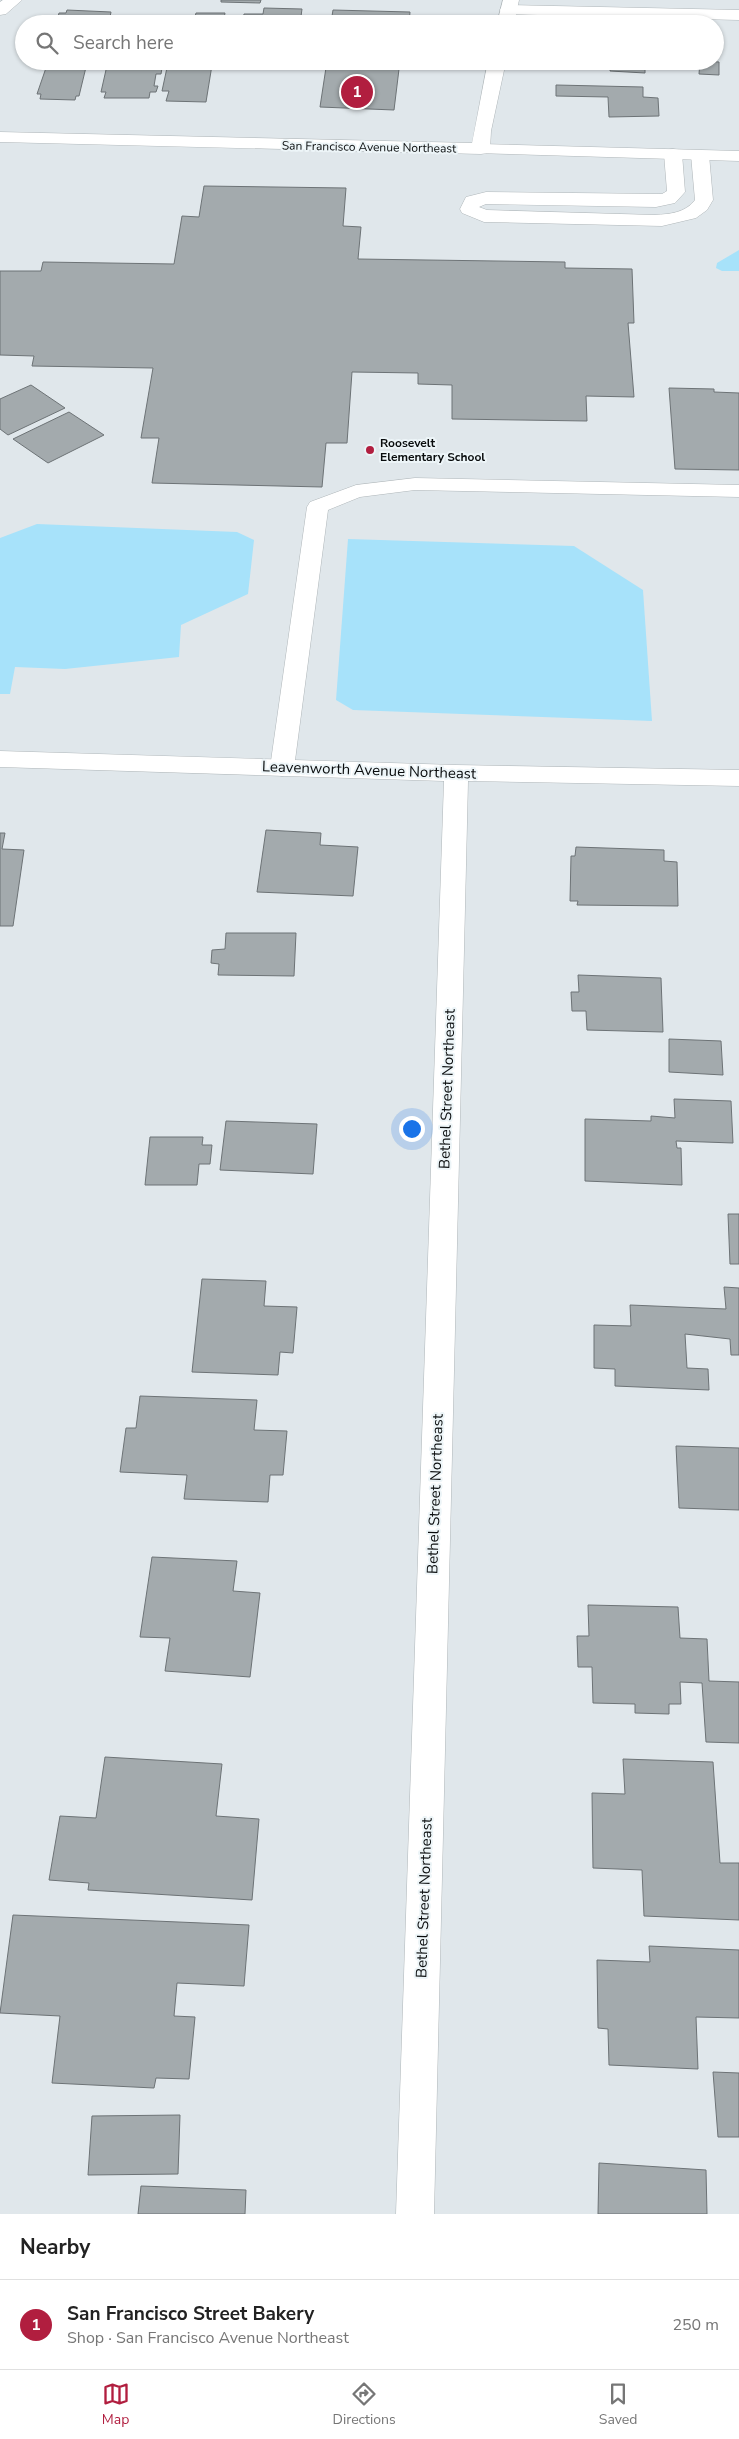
<!DOCTYPE html>
<html lang="en">
<head>
<meta charset="utf-8">
<style>
  body { margin:0; font-family:"Nunito Sans",sans-serif; background:#f2f2f2; color:#222 }
  .you { position:absolute; left:411px; top:1128px; width:18px; height:18px; margin:-12px; border:4px solid #fff; border-radius:50%; background:#1a73e8; box-shadow:0 0 0 8px #1a73e833 }
  .badge { display:grid; place-items:center; width:32px; height:32px; border-radius:50%; background:#b11e3f; color:#fff; font-size:16px; font-weight:700 }
  .pin { position:absolute; translate:-50% -50%; border:2px solid #fff; box-shadow:0 1px 5px #0006 }
  .list { margin:0; padding:0; list-style:none }
  h2 { display:flex; justify-content:space-between; align-items:center; height:65px; margin:0; padding:0 20px; font-size:21px }
  h2 small { font-size:16px; font-weight:400; color:#767676 }
  .list li { display:grid; grid-template-columns:32px 1fr auto; gap:15px; align-items:center; box-sizing:border-box; height:90px; padding:0 20px; border-top:1px solid #e0e0e0 }
  .list b { display:block; font-size:19px; white-space:nowrap }
  .list p { margin:0; font-size:16px; white-space:nowrap; color:#767676 }
  .list em { font-size:16px; font-style:normal; color:#767676 }
  .icon { flex:none; width:28px; height:28px; fill:none; stroke:currentColor; stroke-width:2; stroke-linecap:round; stroke-linejoin:round }
  .map { position:relative; flex:none; width:739px; height:2214px; overflow:hidden }
  .search { position:absolute; background:#fff; box-shadow:0 1px 4px #0004; left:15px; right:15px; top:15px; height:55px; display:flex; align-items:center; gap:12px; box-sizing:border-box; padding:0 18px; border-radius:28px; color:#767676; font-size:19px }
  .sheet { height:155px; background:#fff }
  nav { display:flex; justify-content:space-around; align-items:center; box-sizing:border-box; height:70px; border-top:1px solid #e0e0e0; background:#fff; font-size:14px; color:#767676 }
  nav a { display:grid; justify-items:center; gap:2px }
  nav .on { color:#b11e3f }
  .map>svg:first-child { display:block }
  .green { fill:#a7e2fa }
  .building { fill:#a3aaad; stroke:#6d7376 }
  .lines { fill:none; stroke-linecap:round; stroke-linejoin:round }
  .service-casing { stroke:#afb6b9; stroke-width:1 }
  .minor-casing { stroke:#afb6b9; stroke-width:1 }
  .tertiary-casing { stroke:#afb6b9; stroke-width:1 }
  .service { fill:#fff; fill-rule:evenodd }
  .minor { fill:#fff; fill-rule:evenodd }
  .tertiary { fill:#fff; fill-rule:evenodd }
  .poi-dot { fill:#b11e3f; stroke:#edf5f8; stroke-width:2 }
  .labels { text-anchor:middle; stroke-width:4; stroke-linejoin:round; paint-order:stroke }
  .far-street-label { font-size:12px; fill:#090c0d; stroke:#edf5f8 }
  .far-poi-label { font-size:12px; font-weight:bold; fill:#090c0d; stroke:#edf5f8; text-anchor:start }
  .street-label { font-size:15px; fill:#090c0d; stroke:#edf5f8 }
</style>
</head>
<body>
<div class="map">
<svg width="739" height="2214" viewBox="0 0 739 2214">
  <rect width="100%" height="100%" fill="#e0e7eb"/>
  <g class="green">
    <path d="M739 250V271H722L716 268 717 263Z"/>
    <path d="M37 524 237 532 254 540 248 594 181 625 179 657 65 669 15 667 10 694H0V538Z"/>
    <path d="M348 539 574 546 643 590 652 721 353 710 336 700Z"/>
  </g>
  <g class="building">
    <path d="M221 0H261L260 3 221 2Z"/>
    <path d="M264 8 302 9 300 24H242L244 14H263Z"/>
    <path d="M67 10 111 12 110 17H125L124 24H56L59 13H66Z"/>
    <path d="M333 10 410 12 409 24H318L319 16H332Z"/>
    <path d="M196 13H225L223 24H193Z"/>
    <path d="M108 61 163 62 161 74H156L154 86H158L156 92H150L149 98H104L106 92H101Z"/>
    <path d="M327 61H400L394 110 320 107Z"/>
    <path d="M598 61H680L681 65 645 64V73L610 71 611 63Z"/>
    <path d="M700 61 719 62V75L699 74Z"/>
    <path d="M48 62 87 63 79 96H76L75 100 40 99 41 94H37Z"/>
    <path d="M168 63 212 65 206 102 166 101 169 91H162Z"/>
    <path d="M556 85 643 87V97L658 98 659 116 609 117 608 97 556 96Z"/>
    <path d="M204 186 346 188 343 226 361 227 358 259 565 262V268L632 269 634 323H628L634 397 586 396 587 421 452 419V385L418 384V373L352 372 347 443H326L322 487 152 483 159 438H141L153 368 32 366 34 356 0 355V271H41L43 262 174 264 182 216 199 217Z"/>
    <path d="M31 385 65 408 8 435 0 429V399Z"/>
    <path d="M669 388 714 389V392L739 393V470L675 469Z"/>
    <path d="M69 412 104 435 48 463 13 439Z"/>
    <path d="M266 830 321 833 320 845 358 847 353 896 257 892Z"/>
    <path d="M0 833H5L2 849 24 850 13 926H0Z"/>
    <path d="M576 847 664 850V861L677 862 678 906 577 905 578 901H570L571 856H575Z"/>
    <path d="M226 933H296L294 976 218 975 219 964 211 963 212 950 225 949Z"/>
    <path d="M578 975 661 978 663 1032 587 1030 586 1011H572L571 992H579Z"/>
    <path d="M669 1039 721 1041 723 1075 669 1072Z"/>
    <path d="M674 1099 731 1101 733 1143 676 1141 677 1148H681L682 1185 585 1181V1119L651 1121V1116L675 1118Z"/>
    <path d="M226 1121 317 1124 313 1174 220 1170Z"/>
    <path d="M150 1137H203L202 1145H212L210 1164H199L197 1185H145Z"/>
    <path d="M728 1214H739V1264H730Z"/>
    <path d="M202 1279 266 1281 264 1306 297 1307 293 1353 280 1352 278 1375 192 1372Z"/>
    <path d="M724 1287 739 1288V1355H731L730 1339 685 1334 687 1368 708 1369 709 1390 615 1386V1369L594 1368V1325L631 1326 630 1305 726 1309Z"/>
    <path d="M140 1396 257 1400 254 1430 287 1431 283 1475H270L268 1502 184 1499 187 1475 120 1472 126 1428H136Z"/>
    <path d="M676 1446 739 1448V1510L679 1508Z"/>
    <path d="M152 1557 237 1561 233 1591 260 1593 250 1677 165 1671 170 1638 140 1637Z"/>
    <path d="M588 1605 678 1607 680 1638 707 1639 709 1681 739 1682V1743L706 1742 702 1683 680 1682 681 1704H669V1714L635 1713V1704L593 1703 592 1667H578L577 1636H589Z"/>
    <path d="M105 1757 222 1764 216 1816 259 1819 252 1900 88 1890 89 1883 49 1880 60 1816 96 1818Z"/>
    <path d="M623 1759 713 1762 720 1863H739V1920L644 1916 642 1870 593 1868 592 1793 625 1794Z"/>
    <path d="M13 1915 249 1925 244 1986 177 1983 174 2016 195 2017 189 2079 156 2078 154 2088 52 2083 60 2016 0 2013Z"/>
    <path d="M649 1946 739 1950V2018L696 2017 698 2069 609 2065 608 2029 598 2028 597 1960 650 1962Z"/>
    <path d="M713 2072 739 2073V2137H718Z"/>
    <path d="M180 2115 178 2174 88 2175 92 2116Z"/>
    <path d="M599 2163 706 2170 707 2214H598Z"/>
    <path d="M141 2186 246 2190 245 2214H138Z"/>
  </g>
  <g class="lines">
    <defs>
      <g id="service">
        <path d="M673 149 679 150 682 154 685 192 675 203 656 207 486 204 479 207 487 210 655 215C670 214 685 213 695 200L691 155 694 151H706L709 155 713 200 707 210 696 218 662 226 484 222 462 213 460 209 466 197 486 192 662 194 667 191 664 154 667 150Z"/>
        <path d="M415 478 739 485V497L415 490 360 497 328 510 294 768 291 774 282 776 273 774 270 768 307 507 310 502 356 485Z"/>
      </g>
      <g id="minor">
        <path d="M3 0H22L6 14 0 15V2Z"/>
        <path d="M508 5 739 10V20L502 14 500 10 502 6Z"/>
        <path d="M481 144 739 151V161L475 153 472 149 475 145Z"/>
        <path d="M0 751 456 765 739 770V786L468 781 434 2214H396L444 781 0 767Z"/>
      </g>
      <g id="tertiary">
        <path d="M503 0H519L514 24H497Z"/>
        <path d="M488 61H506L491 131 490 149 487 153 481 154 0 142V132L472 143Z"/>
      </g>
    </defs>
    <use href="#service" class="service-casing"/>
    <use href="#minor" class="minor-casing"/>
    <use href="#tertiary" class="tertiary-casing"/>
    <use href="#service" class="service"/>
    <use href="#minor" class="minor"/>
    <use href="#tertiary" class="tertiary"/>
  </g>
  <circle class="poi-dot" cx="370" cy="450" r="5"/>
  <g class="labels">
    <g class="far-street-label">
      <text transform="translate(369 147) rotate(1)" y="4">San Francisco Avenue Northeast</text>
    </g>
    <g class="far-poi-label">
      <text x="380" y="447">Roosevelt<tspan x="380" dy="14">Elementary School</tspan></text>
    </g>
    <g class="street-label">
      <text transform="translate(369 770) rotate(2)" y="5">Leavenworth Avenue Northeast</text>
      <text transform="translate(447 1089) rotate(-88)" y="5">Bethel Street Northeast</text>
      <text transform="translate(435 1494) rotate(-88)" y="5">Bethel Street Northeast</text>
      <text transform="translate(424 1898) rotate(-88)" y="5">Bethel Street Northeast</text>
    </g>
  </g>
</svg>
<div class="you"></div>
<div class="pin badge" style="left:357px;top:92px">1</div>
<div class="search"><svg class="icon" aria-label="search" viewBox="0 0 24 24"><circle cx="10" cy="10" r="6"/><path d="M15 15l6 6"/></svg>Search here</div>
</div>
<section class="sheet">
<h2>Nearby<small></small></h2>
<ul class="list">
<li><span class="badge">1</span><div><b>San Francisco Street Bakery</b><p>Shop · San Francisco Avenue Northeast</p></div><em>250 m</em></li>
</ul>
</section>
<nav>
<a class="on"><svg class="icon" aria-label="map" viewBox="0 0 24 24"><path d="M3 6l6-2 6 2 6-2v14l-6 2-6-2-6 2zM9 4v14M15 6v14"/></svg>Map</a>
<a><svg class="icon" aria-label="directions" viewBox="0 0 24 24"><path d="M12 3l9 9-9 9-9-9zM9 14v-3h6M13 9l2 2-2 2"/></svg>Directions</a>
<a><svg class="icon" aria-label="saved" viewBox="0 0 24 24"><path d="M7 4h10v16l-5-4-5 4z"/></svg>Saved</a>
</nav>
</body>
</html>
